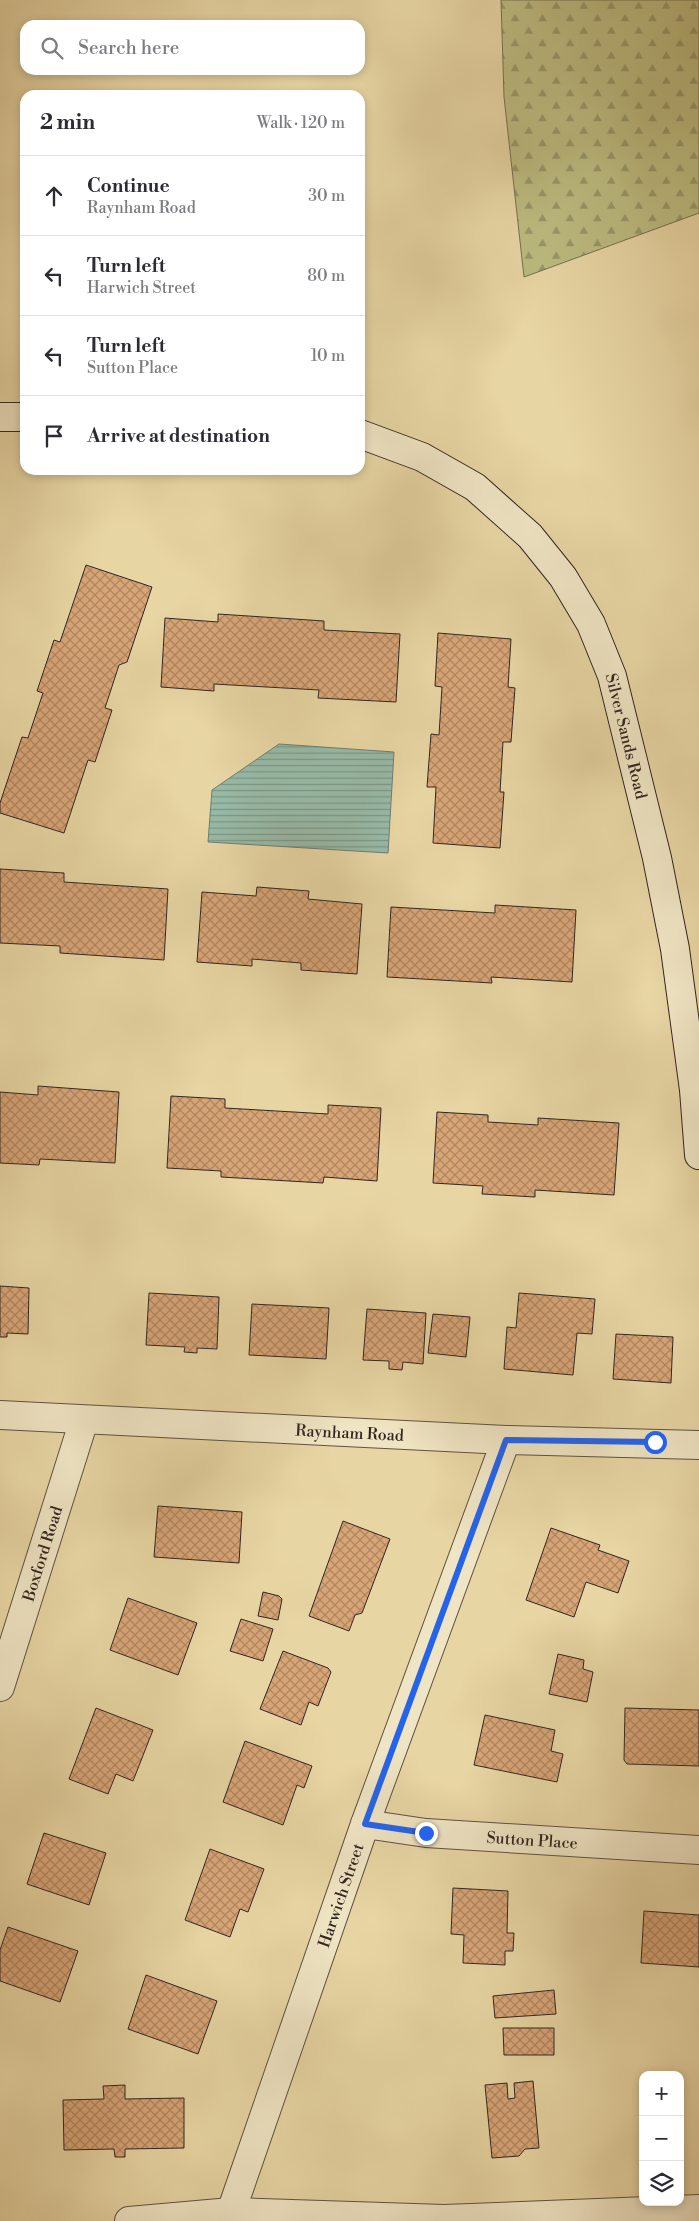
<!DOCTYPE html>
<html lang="en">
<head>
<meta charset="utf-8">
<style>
  body { margin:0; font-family:"Libre Bodoni",serif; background:#f7f7f7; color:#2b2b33 }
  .controls { position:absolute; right:15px; bottom:15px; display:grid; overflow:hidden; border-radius:10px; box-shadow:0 2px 8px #0003 }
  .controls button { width:45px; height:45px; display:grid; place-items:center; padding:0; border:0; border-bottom:1px solid #e1e1e2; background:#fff; color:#2b2b33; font:25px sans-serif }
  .stop { position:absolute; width:15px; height:15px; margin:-11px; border:4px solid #2563eb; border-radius:50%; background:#fff }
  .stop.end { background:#2563eb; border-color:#fff; box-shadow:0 1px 5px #0008 }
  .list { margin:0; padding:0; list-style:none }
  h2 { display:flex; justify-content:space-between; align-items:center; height:65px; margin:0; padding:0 20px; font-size:21px }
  h2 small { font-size:16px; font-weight:400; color:#7c7c81 }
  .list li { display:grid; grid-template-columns:32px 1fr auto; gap:15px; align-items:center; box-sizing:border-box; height:80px; padding:0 20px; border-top:1px solid #e1e1e2 }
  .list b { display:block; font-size:19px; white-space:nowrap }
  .list p { margin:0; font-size:16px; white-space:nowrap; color:#7c7c81 }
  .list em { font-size:16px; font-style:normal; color:#7c7c81 }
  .icon { flex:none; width:28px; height:28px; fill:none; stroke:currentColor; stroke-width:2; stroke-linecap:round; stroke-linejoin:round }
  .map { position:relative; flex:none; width:699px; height:2221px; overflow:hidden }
  .search { position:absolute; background:#fff; box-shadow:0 2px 8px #0003; left:20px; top:20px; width:345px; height:55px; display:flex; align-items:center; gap:12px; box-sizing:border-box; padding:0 18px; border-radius:15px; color:#7c7c81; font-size:19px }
  .panel { position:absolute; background:#fff; box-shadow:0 2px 8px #0003; left:20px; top:90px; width:345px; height:385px; border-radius:15px }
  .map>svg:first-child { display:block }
  .forest { fill:url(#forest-firs); stroke:#777050 }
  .water { fill:url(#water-rules); stroke:#6f7e70 }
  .building { fill:url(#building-cross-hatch); stroke:#322620 }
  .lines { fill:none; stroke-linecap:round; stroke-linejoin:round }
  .minor-casing { stroke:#5f5241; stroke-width:30 }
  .secondary-casing { stroke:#322620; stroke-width:30 }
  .minor { stroke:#efe4c3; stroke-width:28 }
  .secondary { stroke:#efe4c3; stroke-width:28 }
  .route { stroke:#2563eb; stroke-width:6 }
  .labels { text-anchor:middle; stroke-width:4; stroke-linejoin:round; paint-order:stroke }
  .street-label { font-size:16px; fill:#322620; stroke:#efe4c3 }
</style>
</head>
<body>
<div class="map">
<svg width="699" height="2221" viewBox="0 0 699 2221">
  <defs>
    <pattern id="forest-firs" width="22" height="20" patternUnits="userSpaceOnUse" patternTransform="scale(1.25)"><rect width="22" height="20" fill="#bcbb80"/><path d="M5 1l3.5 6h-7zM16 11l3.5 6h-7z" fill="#999868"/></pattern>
    <pattern id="water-rules" width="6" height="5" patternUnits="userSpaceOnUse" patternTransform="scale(1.25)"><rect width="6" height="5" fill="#97b9a6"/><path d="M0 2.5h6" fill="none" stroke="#7c9687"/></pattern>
    <pattern id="building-cross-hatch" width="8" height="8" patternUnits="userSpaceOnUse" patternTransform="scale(1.25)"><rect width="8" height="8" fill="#d8a577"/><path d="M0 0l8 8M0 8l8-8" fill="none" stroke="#b08661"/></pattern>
  </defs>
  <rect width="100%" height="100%" fill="#e7d5a3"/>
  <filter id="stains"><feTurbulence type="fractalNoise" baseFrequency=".004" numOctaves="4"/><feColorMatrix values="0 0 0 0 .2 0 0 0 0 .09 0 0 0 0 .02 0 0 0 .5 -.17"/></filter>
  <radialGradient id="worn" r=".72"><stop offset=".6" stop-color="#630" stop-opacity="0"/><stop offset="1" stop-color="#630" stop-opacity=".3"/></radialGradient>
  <path class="forest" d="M501 0H699V213L524 277 504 97Z"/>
  <path class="water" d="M279 744 394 752 388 853 208 842 212 790Z"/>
  <g class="building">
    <path d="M86 565 152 587 127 662 119 665 105 708 112 710 95 762 88 760 64 833 0 813V803L22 737 28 738 43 693 37 691 54 640 60 642Z"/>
    <path d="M218 614 324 621V630L400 634 396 702 318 698 319 690 214 684V691L161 687 165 618 218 622Z"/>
    <path d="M438 633 511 639 508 687 515 688 511 742H503L500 792H504L500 848 433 843 436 787H427L431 734 439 735 442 687 435 686Z"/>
    <path d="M0 869 64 873V882L168 889 164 960 60 953V946L0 943Z"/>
    <path d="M257 887 309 891 308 899 362 904 357 974 301 970V963L252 959V966L197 962 202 892 256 896Z"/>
    <path d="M495 905 576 910 572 982 491 977 492 983 387 977 391 907 495 913Z"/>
    <path d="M38 1086 119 1092 115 1163 40 1159 39 1165 0 1163V1092L38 1095Z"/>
    <path d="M171 1096 225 1099V1108L328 1114V1105L381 1108 377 1181 324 1177 323 1183 221 1177V1171L167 1168Z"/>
    <path d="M437 1112 488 1115V1122L538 1125V1118L619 1123 614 1195 535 1190V1197L482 1194 483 1186 433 1183Z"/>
    <path d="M0 1286 29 1288 28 1334 7 1333V1337H0Z"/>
    <path d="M149 1293 219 1297 217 1349 197 1348V1353L184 1352 185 1347 146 1345Z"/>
    <path d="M519 1293 595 1299 592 1334 577 1333 573 1375 504 1369 507 1327 516 1328Z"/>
    <path d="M252 1304 329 1308 326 1359 249 1355Z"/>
    <path d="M367 1309 426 1313 423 1364 403 1362 402 1370 389 1369V1361L363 1360Z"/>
    <path d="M433 1314 470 1317 466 1357 428 1353Z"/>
    <path d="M616 1334 673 1337 671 1383 613 1379Z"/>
    <path d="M158 1506 242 1512 239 1563 154 1557Z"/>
    <path d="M343 1521 390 1539 362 1613 355 1615 349 1631 309 1616Z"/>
    <path d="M551 1528 600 1545 598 1550 629 1561 618 1593 586 1582 574 1617 526 1600Z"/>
    <path d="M263 1592 279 1596 282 1599 278 1620 258 1616Z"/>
    <path d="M128 1598 197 1623 178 1675 110 1650Z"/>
    <path d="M241 1619 273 1629 263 1661 230 1651Z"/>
    <path d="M283 1651 328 1668 331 1672 318 1706 309 1702 301 1725 260 1709Z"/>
    <path d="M558 1654 584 1660 583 1669 593 1672 587 1702 549 1694Z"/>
    <path d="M96 1708 153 1730 133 1781 116 1774 108 1794 69 1779Z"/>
    <path d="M625 1708 699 1710V1766L627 1764 624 1760Z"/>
    <path d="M485 1715 555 1730 551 1751 563 1754 557 1782 474 1765Z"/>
    <path d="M245 1741 312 1766 304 1788 297 1785 283 1825 223 1802Z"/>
    <path d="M44 1833 106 1853 89 1905 27 1884Z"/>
    <path d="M210 1849 264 1869 248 1912 240 1909 230 1937 185 1920Z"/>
    <path d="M453 1888 508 1891 507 1933H514L513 1951H505V1965L463 1963 464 1935 451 1934Z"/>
    <path d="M644 1911 699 1915V1967L641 1963Z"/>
    <path d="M8 1927 78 1951 60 2002 0 1981V1950Z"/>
    <path d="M146 1975 217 2001 198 2054 128 2029Z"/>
    <path d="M554 1990 556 2014 495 2018 493 1996Z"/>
    <path d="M503 2028H554V2055H504Z"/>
    <path d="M533 2081 539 2148 525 2149 519 2156 492 2158 485 2085 507 2083 508 2099 515 2098 514 2083Z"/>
    <path d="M125 2085V2099L184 2098V2148L125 2149V2157H115L114 2149 64 2150 63 2100 104 2099 103 2086Z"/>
  </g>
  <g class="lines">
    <defs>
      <g id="minor">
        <path id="s1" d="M0 1415 506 1440 699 1445"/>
        <path id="s2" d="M0 1687 84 1420"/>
        <path id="s3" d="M365 1824 426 1833 699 1850"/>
        <path id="s4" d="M231 2212 365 1824 506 1440"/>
        <path d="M129 2221 231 2212 444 2219 699 2209"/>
      </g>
      <g id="secondary">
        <path d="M0 417H25"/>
        <path id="s5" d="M360 434 422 457 475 487 530 536 563 577 591 624 612 676 657 858 675 949 694 1090 699 1155"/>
      </g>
    </defs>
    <use href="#minor" class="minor-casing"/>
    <use href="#secondary" class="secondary-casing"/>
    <use href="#minor" class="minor"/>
    <use href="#secondary" class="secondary"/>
  </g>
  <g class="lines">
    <path class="route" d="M426 1833 365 1824 506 1440 655 1442"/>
  </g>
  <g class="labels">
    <g class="street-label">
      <text dy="6" stroke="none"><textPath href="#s5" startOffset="426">Silver Sands Road</textPath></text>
      <text dy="6" stroke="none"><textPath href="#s1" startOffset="350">Raynham Road</textPath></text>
      <text dy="6" stroke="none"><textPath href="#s2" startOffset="140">Boxford Road</textPath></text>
      <text dy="6" stroke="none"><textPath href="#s3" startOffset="168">Sutton Place</textPath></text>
      <text dy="6" stroke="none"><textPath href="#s4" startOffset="335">Harwich Street</textPath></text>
    </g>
  </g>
  <rect width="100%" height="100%" filter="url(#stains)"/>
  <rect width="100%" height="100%" fill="url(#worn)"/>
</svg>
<div class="controls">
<button>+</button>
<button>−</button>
<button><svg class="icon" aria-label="layers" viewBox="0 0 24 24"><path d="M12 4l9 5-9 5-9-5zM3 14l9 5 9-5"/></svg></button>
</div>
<div class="stop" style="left:655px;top:1442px"></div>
<div class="stop end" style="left:426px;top:1833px"></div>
<div class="search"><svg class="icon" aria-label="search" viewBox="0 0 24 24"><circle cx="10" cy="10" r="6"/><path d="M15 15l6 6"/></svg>Search here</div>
<section class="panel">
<h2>2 min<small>Walk · 120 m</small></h2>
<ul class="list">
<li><svg class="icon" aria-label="ahead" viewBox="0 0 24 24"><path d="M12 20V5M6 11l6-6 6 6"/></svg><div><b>Continue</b><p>Raynham Road</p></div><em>30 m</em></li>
<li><svg class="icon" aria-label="left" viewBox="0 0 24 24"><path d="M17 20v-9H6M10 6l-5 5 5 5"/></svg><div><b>Turn left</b><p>Harwich Street</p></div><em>80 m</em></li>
<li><svg class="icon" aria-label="left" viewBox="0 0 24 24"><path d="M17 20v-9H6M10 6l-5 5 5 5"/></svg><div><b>Turn left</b><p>Sutton Place</p></div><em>10 m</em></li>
<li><svg class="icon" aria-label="arrive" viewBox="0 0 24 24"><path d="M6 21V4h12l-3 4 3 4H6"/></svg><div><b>Arrive at destination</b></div></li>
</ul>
</section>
</div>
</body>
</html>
